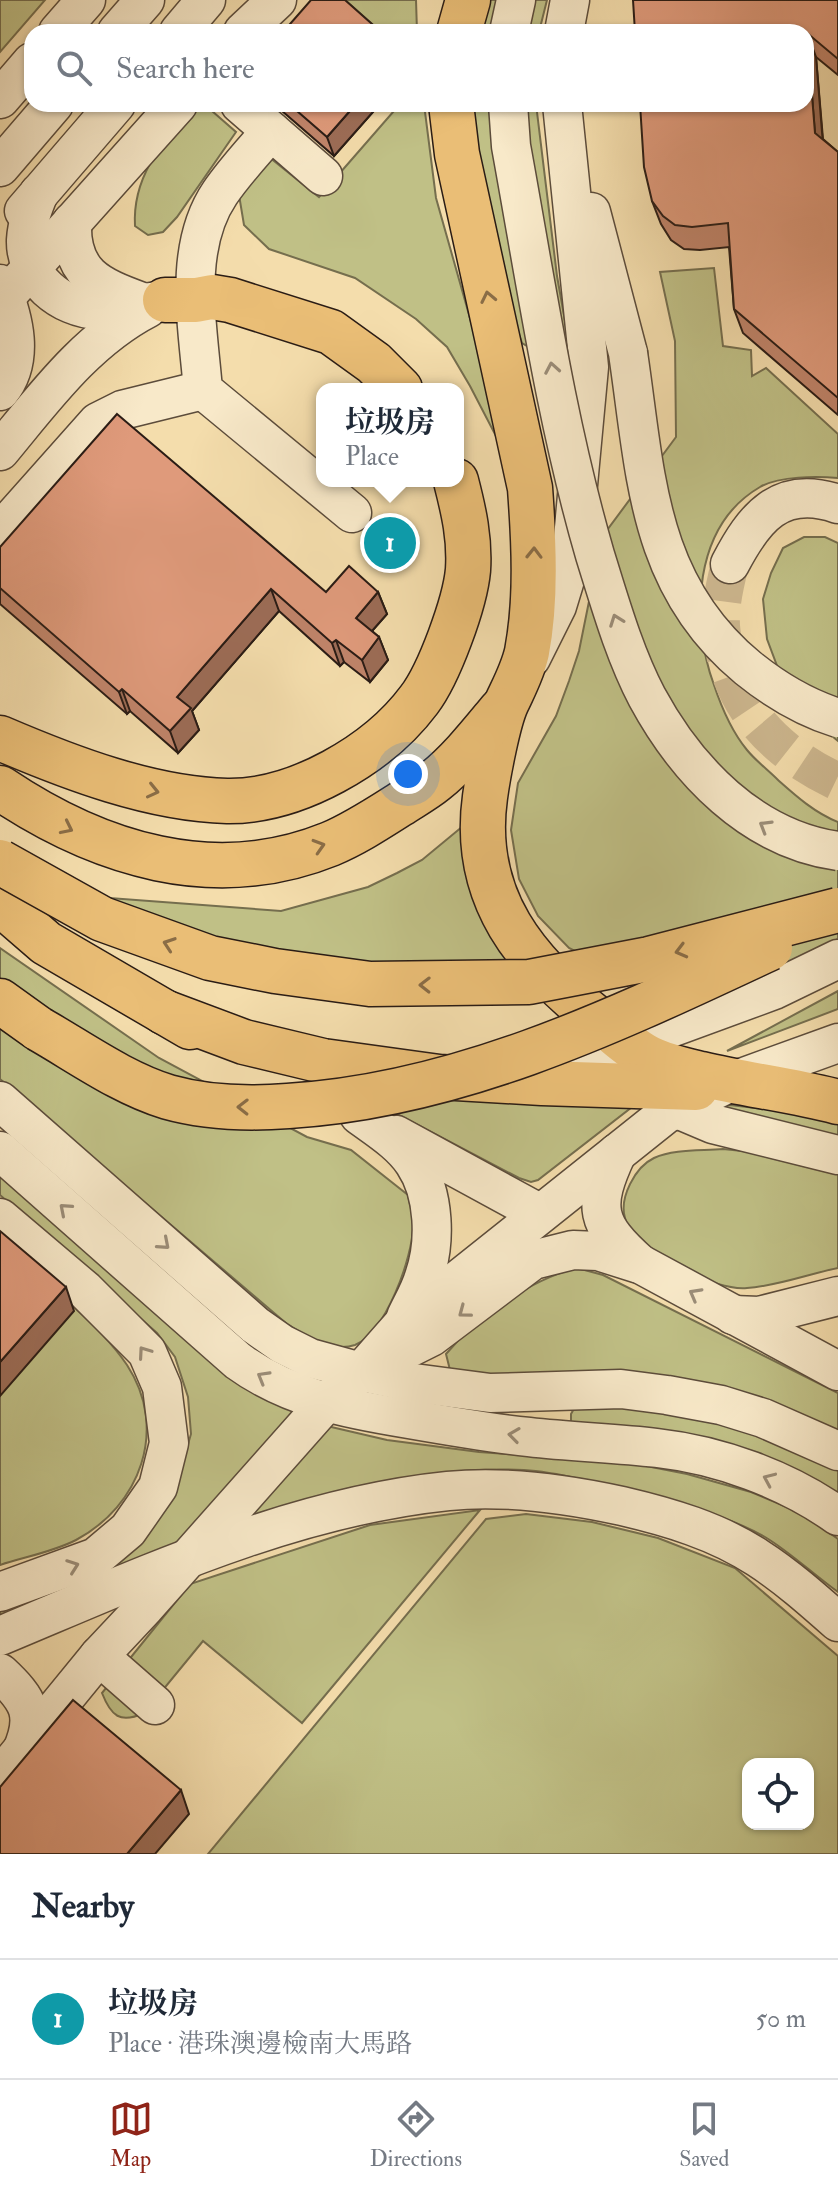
<!DOCTYPE html>
<html lang="en">
<head>
<meta charset="utf-8">
<style>
  body { margin:0; font-family:"IM FELL Double Pica","Noto Serif SC",serif; background:#f6f6f7; color:#1f2937 }
  .controls { position:absolute; right:24px; bottom:24px; display:grid; overflow:hidden; border-radius:16px; box-shadow:0 2px 6px #0004 }
  .controls button { width:72px; height:72px; display:grid; place-items:center; padding:0; border:0; border-bottom:2px solid #e0e1e3; background:#fff; color:#1f2937; font:40px sans-serif }
  .you { position:absolute; left:408px; top:774px; width:28px; height:28px; margin:-20px; border:6px solid #fff; border-radius:50%; background:#1a73e8; box-shadow:0 0 0 12px #1a73e833 }
  .badge { display:grid; place-items:center; width:52px; height:52px; border-radius:50%; background:#8f2418; color:#fff; font-size:26px; font-weight:700 }
  .pin { position:absolute; translate:-50% -50%; border:4px solid #fff; box-shadow:0 2px 8px #0006 }
  .popup { position:absolute; left:316px; top:383px; width:148px; height:104px; box-sizing:border-box; display:grid; place-content:center; border-radius:16px; background:#fff; filter:drop-shadow(0 2px 6px #0005); font-size:26px; white-space:nowrap; color:#747a83 }
  .popup b { font-size:30px; color:#1f2937 }
  .popup::after { content:''; position:absolute; left:50%; top:100%; margin-left:-16px; border:16px solid transparent; border-top-color:#fff }
  .list { margin:0; padding:0; list-style:none }
  h2 { display:flex; justify-content:space-between; align-items:center; height:104px; margin:0; padding:0 32px; font-size:34px }
  h2 small { font-size:26px; font-weight:400; color:#747a83 }
  .list li { display:grid; grid-template-columns:52px 1fr auto; gap:24px; align-items:center; box-sizing:border-box; height:120px; padding:0 32px; border-top:2px solid #e0e1e3 }
  .list b { display:block; font-size:30px; white-space:nowrap }
  .list p { margin:0; font-size:26px; white-space:nowrap; color:#747a83 }
  .list em { font-size:26px; font-style:normal; color:#747a83 }
  .icon { flex:none; width:44px; height:44px; fill:none; stroke:currentColor; stroke-width:2; stroke-linecap:round; stroke-linejoin:round }
  .map { position:relative; flex:none; width:838px; height:1854px; overflow:hidden }
  .search { position:absolute; background:#fff; box-shadow:0 2px 6px #0004; left:24px; right:24px; top:24px; height:88px; display:flex; align-items:center; gap:20px; box-sizing:border-box; padding:0 28px; border-radius:24px; color:#747a83; font-size:30px }
  .sheet { height:224px; background:#fff }
  nav { display:flex; justify-content:space-around; align-items:center; box-sizing:border-box; height:112px; border-top:2px solid #e0e1e3; background:#fff; font-size:22px; color:#747a83 }
  nav a { display:grid; justify-items:center; gap:4px }
  nav .on { color:#8f2418 }
  .map>svg:first-child { display:block }
  .green { fill:#c0c086; stroke:#756e4e; stroke-width:2; fill-rule:evenodd }
  .lines { fill:none; stroke-linecap:round; stroke-linejoin:round }
  .minor-tunnel { stroke:#ccb68e; stroke-width:38; stroke-dasharray:38 19; stroke-linecap:butt }
  .minor-casing { stroke:#5c4c3b; stroke-width:41 }
  .major-casing { stroke:#2a1c15; stroke-width:47 }
  .minor { stroke:#f8e9c9; stroke-width:38 }
  .major { stroke:#eabe76; stroke-width:44 }
  .minor-bridge-casing { stroke:#5c4c3b; stroke-width:41; stroke-linecap:butt }
  .major-bridge-casing { stroke:#2a1c15; stroke-width:47; stroke-linecap:butt }
  .minor-bridge { stroke:#f8e9c9; stroke-width:38 }
  .major-bridge { stroke:#eabe76; stroke-width:44 }
  .wall { fill:#c0846a; stroke:#2a1c15; stroke-width:2 }
  .shaded-wall { fill:#9c6c56; stroke:#2a1c15; stroke-width:2 }
  .building { fill:#df9a7b; stroke:#2a1c15; stroke-width:2 }
  .oneway { stroke:#8a6d46 }
  .oneway2 { stroke:#9b8d78 }
</style>
</head>
<body>
<div class="map">
<svg width="838" height="1854" viewBox="0 0 838 1854">
  <rect width="100%" height="100%" fill="#f4ddac"/>
  <filter id="stains"><feTurbulence type="fractalNoise" baseFrequency=".0025" numOctaves="4"/><feColorMatrix values="0 0 0 0 .2 0 0 0 0 .09 0 0 0 0 .02 0 0 0 .5 -.17"/></filter>
  <radialGradient id="worn" r=".72"><stop offset=".6" stop-color="#630" stop-opacity="0"/><stop offset="1" stop-color="#630" stop-opacity=".3"/></radialGradient>
  <g class="green">
    <path d="M0 0H45L0 52Z"/>
    <path d="M345 0H416L417 32H381Z"/>
    <path d="M483 0H547L539 32H476Z"/>
    <path d="M196 104H204L236 132 177 217 163 232 148 235 135 226C132 174 165 140 196 104Z"/>
    <path d="M400 104H424L436 198 512 467 470 386 447 347 416 319 355 278 269 249 244 225 239 195 269 157 319 197Z"/>
    <path d="M466 104H536L557 276 570 349 547 358 522 343 504 290Z"/>
    <path d="M714 268 723 346 751 350 752 376 766 368 838 434V478C817 476 779 476 760 487 693 526 690 620 714 685 721 706 733 733 747 750 756 761 768 770 778 780 796 796 815 813 838 822V939L781 970 629 979 569 948 538 916 519 879 511 830 518 783 556 716 569 681 579 651 602 537 676 437 675 341 660 272Z"/>
    <path d="M804 537H825L838 543V741L804 713 782 679 767 639 763 599 771 573 783 548Z"/>
    <path d="M480 812 517 970 282 963 96 897 281 911 368 887 397 873 422 860Z"/>
    <path d="M0 948 159 1058 307 1137 351 1150 408 1195C410 1205 413 1215 413 1226 413 1256 386 1333 355 1345 331 1353 306 1336 287 1324L0 1079Z"/>
    <path d="M838 991V1009L727 1051Z"/>
    <path d="M357 1093 628 1102 632 1107 538 1180 531 1182 519 1178Z"/>
    <path d="M730 1105 799 1113 838 1124V1141L710 1106Z"/>
    <path d="M723 1149 781 1155 838 1169V1268C808 1274 778 1286 747 1288 714 1291 662 1259 634 1241 631 1234 627 1226 625 1218 619 1198 635 1167 654 1158 674 1149 701 1151 723 1149Z"/>
    <path d="M0 1176 295 1410 189 1535 167 1553 0 1621V1607L175 1489 191 1434 188 1397 175 1357 157 1333 0 1195Z"/>
    <path d="M577 1268 603 1275 838 1393V1440L545 1381 450 1370 446 1354C476 1318 531 1279 577 1268Z"/>
    <path d="M60 1294C83 1316 109 1338 127 1365 169 1429 140 1506 76 1540 53 1552 24 1557 0 1565V1362Z"/>
    <path d="M587 1405 691 1411 838 1465V1503L578 1428 571 1421V1414L575 1407Z"/>
    <path d="M327 1426 387 1440 479 1452 631 1463 687 1474 751 1492 801 1513 838 1539V1592C814 1575 790 1552 765 1537 728 1516 685 1505 644 1495 610 1486 559 1472 524 1470 429 1465 339 1490 249 1519Z"/>
    <path d="M480 1510 302 1723 203 1641 144 1713C120 1724 111 1716 102 1693L190 1584 370 1525Z"/>
    <path d="M526 1514 592 1522 658 1538 735 1568 838 1656V1854H208L486 1519ZM748 1764H808V1824H748Z"/>
  </g>
  <g class="lines">
    <path class="minor-tunnel" d="M730 564C725 584 720 605 721 626 726 702 772 751 838 782"/>
    <defs>
      <g id="minor">
        <path d="M58 32 86 0"/>
        <path d="M117 32 145 0"/>
        <path d="M179 32 206 0"/>
        <path d="M243 32 277 0"/>
        <path d="M509 32 516 0"/>
        <path d="M564 32 570 0"/>
        <path d="M0 99 32 62"/>
        <path d="M240 104 323 176"/>
        <path d="M271 131C254 151 235 171 220 193 182 249 198 327 203 390L352 513"/>
        <path d="M0 167 54 104"/>
        <path d="M39 193C33 208 27 223 26 240 25 279 61 308 98 310 119 311 143 302 165 300"/>
        <path d="M24 211 116 104"/>
        <path d="M591 212 628 353"/>
        <path d="M72 222C70 274 98 286 142 302"/>
        <path d="M0 284C14 318 25 360 0 391"/>
        <path d="M0 303 178 104"/>
        <path d="M0 451C44 398 86 340 148 308"/>
        <path d="M0 532 98 422 122 410 203 390"/>
        <path d="M730 564C754 518 780 484 838 504"/>
        <path d="M531 658 557 606 571 560 589 367 562 104"/>
        <path d="M542 1083 627 1044 774 990 838 959"/>
        <path d="M0 1101 255 1325 282 1344 310 1358 361 1372 414 1383 490 1393 621 1389 667 1395 721 1405 763 1418 838 1451"/>
        <path d="M661 1102 713 1124 838 1155"/>
        <path d="M359 1115C378 1129 401 1143 414 1163 435 1194 436 1243 424 1277 420 1291 412 1304 406 1317"/>
        <path d="M396 1135 539 1213"/>
        <path d="M0 1151 238 1361C289 1398 347 1409 409 1419 449 1426 489 1433 529 1437 572 1442 614 1443 657 1448 719 1455 786 1479 838 1516"/>
        <path d="M617 1153C592 1207 595 1224 640 1264"/>
        <path d="M0 1218 85 1290 147 1352 162 1387 169 1443 158 1487 128 1530 96 1557 0 1592"/>
        <path d="M733 1315 759 1316 838 1296"/>
        <path d="M377 1364 431 1337 533 1260 573 1250 598 1251 642 1265 838 1371"/>
        <path d="M0 1636C144 1576 291 1507 448 1491 505 1485 567 1494 622 1506 669 1517 717 1531 758 1558 786 1576 812 1599 838 1622"/>
        <path d="M99 1656 155 1705"/>
        <path d="M0 1673C29 1700 38 1715 21 1753"/>
        <path d="M0 1777 99 1656 145 1607 325 1404 361 1372 404 1323 666 1114 733 1081 838 1043"/>
      </g>
      <g id="major">
        <path d="M459 32 468 0"/>
        <path d="M451 104 457 154 530 488C534 542 537 599 527 652 523 670 515 685 507 702 498 721 488 775 485 797 471 898 526 963 601 1022 616 1034 631 1049 649 1058 665 1066 684 1070 701 1074 747 1085 793 1090 838 1102"/>
        <path d="M165 300H196L212 297 230 300 331 332 374 363 400 389"/>
        <path d="M0 738C70 768 151 799 227 801 296 802 378 755 419 700 439 674 465 603 468 570 470 539 464 512 456 481"/>
        <path d="M0 788C98 854 214 891 330 844 354 834 377 819 399 805 411 797 424 790 435 781 460 761 481 734 501 710"/>
        <path d="M0 903 46 943 190 1027"/>
        <path d="M0 1001 39 1029"/>
        <path d="M164 1012 244 1042 323 1061 439 1077 542 1083 696 1088"/>
      </g>
    </defs>
    <use href="#minor" class="minor-casing"/>
    <use href="#major" class="major-casing"/>
    <use href="#minor" class="minor"/>
    <use href="#major" class="major"/>
    <defs>
      <g id="minor-bridge">
        <path d="M508 104 511 146C536 283 556 421 595 555 610 603 624 653 647 697 687 771 752 839 838 851"/>
        <path d="M628 353C646 473 646 584 748 668 774 689 806 708 838 718"/>
      </g>
      <g id="major-bridge">
        <path d="M0 862 102 919 210 958 275 971 370 984 529 982 649 959 838 910"/>
        <path d="M39 1029C81 1053 122 1083 168 1097 207 1108 248 1109 288 1106 459 1096 618 1019 770 948"/>
      </g>
    </defs>
    <use href="#minor-bridge" class="minor-bridge-casing"/>
    <use href="#major-bridge" class="major-bridge-casing"/>
    <use href="#minor-bridge" class="minor-bridge"/>
    <use href="#major-bridge" class="major-bridge"/>
  </g>
  <g class="wall">
    <path d="M838 0V75L816 57 823 139 838 152V415L743 333 734 309 729 247 700 250 684 249 671 240 661 224 652 201 806 32Z"/>
    <path d="M274 104H380L334 156Z"/>
    <path d="M0 547 326 592H378L387 614 372 631 379 637 388 660 370 682 344 662 340 666 279 611 192 711 199 730 178 753 130 711 127 714 0 604Z"/>
  </g>
  <g class="shaded-wall">
    <path d="M807 33 816 57 824 157 815 133Z"/>
    <path d="M356 104H380L334 156 327 137Z"/>
    <path d="M271 589 279 611 192 711 199 730 178 753 170 731 177 697Z"/>
    <path d="M378 592 387 614 364 640 356 618Z"/>
    <path d="M379 637 388 660 370 682 362 660Z"/>
    <path d="M336 640 344 662 340 666 332 643Z"/>
    <path d="M122 689 130 711 127 714 119 692Z"/>
    <path d="M66 1287 74 1311 0 1396V1362Z"/>
    <path d="M181 1790 189 1814 155 1854H127Z"/>
  </g>
  <g class="building">
    <path d="M311 0H345L381 32H283Z"/>
    <path d="M633 0H838V59L807 33 815 133 838 152V398L734 309 728 223 692 227 675 225 663 216 652 201 644 167 640 104H806V32H635Z"/>
    <path d="M289 104H356L327 137Z"/>
    <path d="M117 414 326 592 349 566 378 592 356 618 379 637 362 660 336 640 332 643 271 589 177 697 191 708 170 731 122 689 119 692 0 588V547Z"/>
    <path d="M0 1231 66 1287 0 1362Z"/>
    <path d="M73 1700 181 1790 127 1854H0V1787Z"/>
  </g>
  <defs><path id="oneway-chevron" d="M-2-3.5L2.5 0L-2 3.5" fill="none" stroke-width="1.6" stroke-linecap="round" stroke-linejoin="round" transform="scale(2)"/></defs>
  <g class="oneway">
    <use href="#oneway-chevron" transform="translate(488 297) rotate(-102)"/>
    <use href="#oneway-chevron" transform="translate(534 553) rotate(-89)"/>
    <use href="#oneway-chevron" transform="translate(153 791) rotate(13)"/>
    <use href="#oneway-chevron" transform="translate(67 828) rotate(26)"/>
    <use href="#oneway-chevron" transform="translate(319 846) rotate(-17)"/>
    <use href="#oneway-chevron" transform="translate(169 944) rotate(-161)"/>
    <use href="#oneway-chevron" transform="translate(681 951) rotate(165)"/>
    <use href="#oneway-chevron" transform="translate(425 985) rotate(-179)"/>
    <use href="#oneway-chevron" transform="translate(243 1107) rotate(-179)"/>
  </g>
  <g class="oneway2">
    <use href="#oneway-chevron" transform="translate(552 368) rotate(-100)"/>
    <use href="#oneway-chevron" transform="translate(616 620) rotate(-110)"/>
    <use href="#oneway-chevron" transform="translate(765 826) rotate(-149)"/>
    <use href="#oneway-chevron" transform="translate(65 1209) rotate(-139)"/>
    <use href="#oneway-chevron" transform="translate(164 1244) rotate(41)"/>
    <use href="#oneway-chevron" transform="translate(695 1294) rotate(-151)"/>
    <use href="#oneway-chevron" transform="translate(464 1312) rotate(143)"/>
    <use href="#oneway-chevron" transform="translate(144 1352) rotate(-125)"/>
    <use href="#oneway-chevron" transform="translate(263 1377) rotate(-150)"/>
    <use href="#oneway-chevron" transform="translate(514 1435) rotate(-172)"/>
    <use href="#oneway-chevron" transform="translate(769 1479) rotate(-156)"/>
    <use href="#oneway-chevron" transform="translate(73 1566) rotate(-20)"/>
  </g>
  <rect width="100%" height="100%" filter="url(#stains)"/>
  <rect width="100%" height="100%" fill="url(#worn)"/>
</svg>
<div class="controls">
<button><svg class="icon" aria-label="locate" viewBox="0 0 24 24"><circle cx="12" cy="12" r="6"/><path d="M12 2v4M12 18v4M2 12h4M18 12h4"/></svg></button>
</div>
<div class="you"></div>
<div class="pin badge" style="left:390px;top:543px;background:#0f9aa8">1</div>
<div class="popup"><b>垃圾房</b>Place</div>
<div class="search"><svg class="icon" aria-label="search" viewBox="0 0 24 24"><circle cx="10" cy="10" r="6"/><path d="M15 15l6 6"/></svg>Search here</div>
</div>
<section class="sheet">
<h2>Nearby<small></small></h2>
<ul class="list">
<li><span class="badge" style="background:#0f9aa8">1</span><div><b>垃圾房</b><p>Place · 港珠澳邊檢南大馬路</p></div><em>50 m</em></li>
</ul>
</section>
<nav>
<a class="on"><svg class="icon" aria-label="map" viewBox="0 0 24 24"><path d="M3 6l6-2 6 2 6-2v14l-6 2-6-2-6 2zM9 4v14M15 6v14"/></svg>Map</a>
<a><svg class="icon" aria-label="directions" viewBox="0 0 24 24"><path d="M12 3l9 9-9 9-9-9zM9 14v-3h6M13 9l2 2-2 2"/></svg>Directions</a>
<a><svg class="icon" aria-label="saved" viewBox="0 0 24 24"><path d="M7 4h10v16l-5-4-5 4z"/></svg>Saved</a>
</nav>
</body>
</html>
